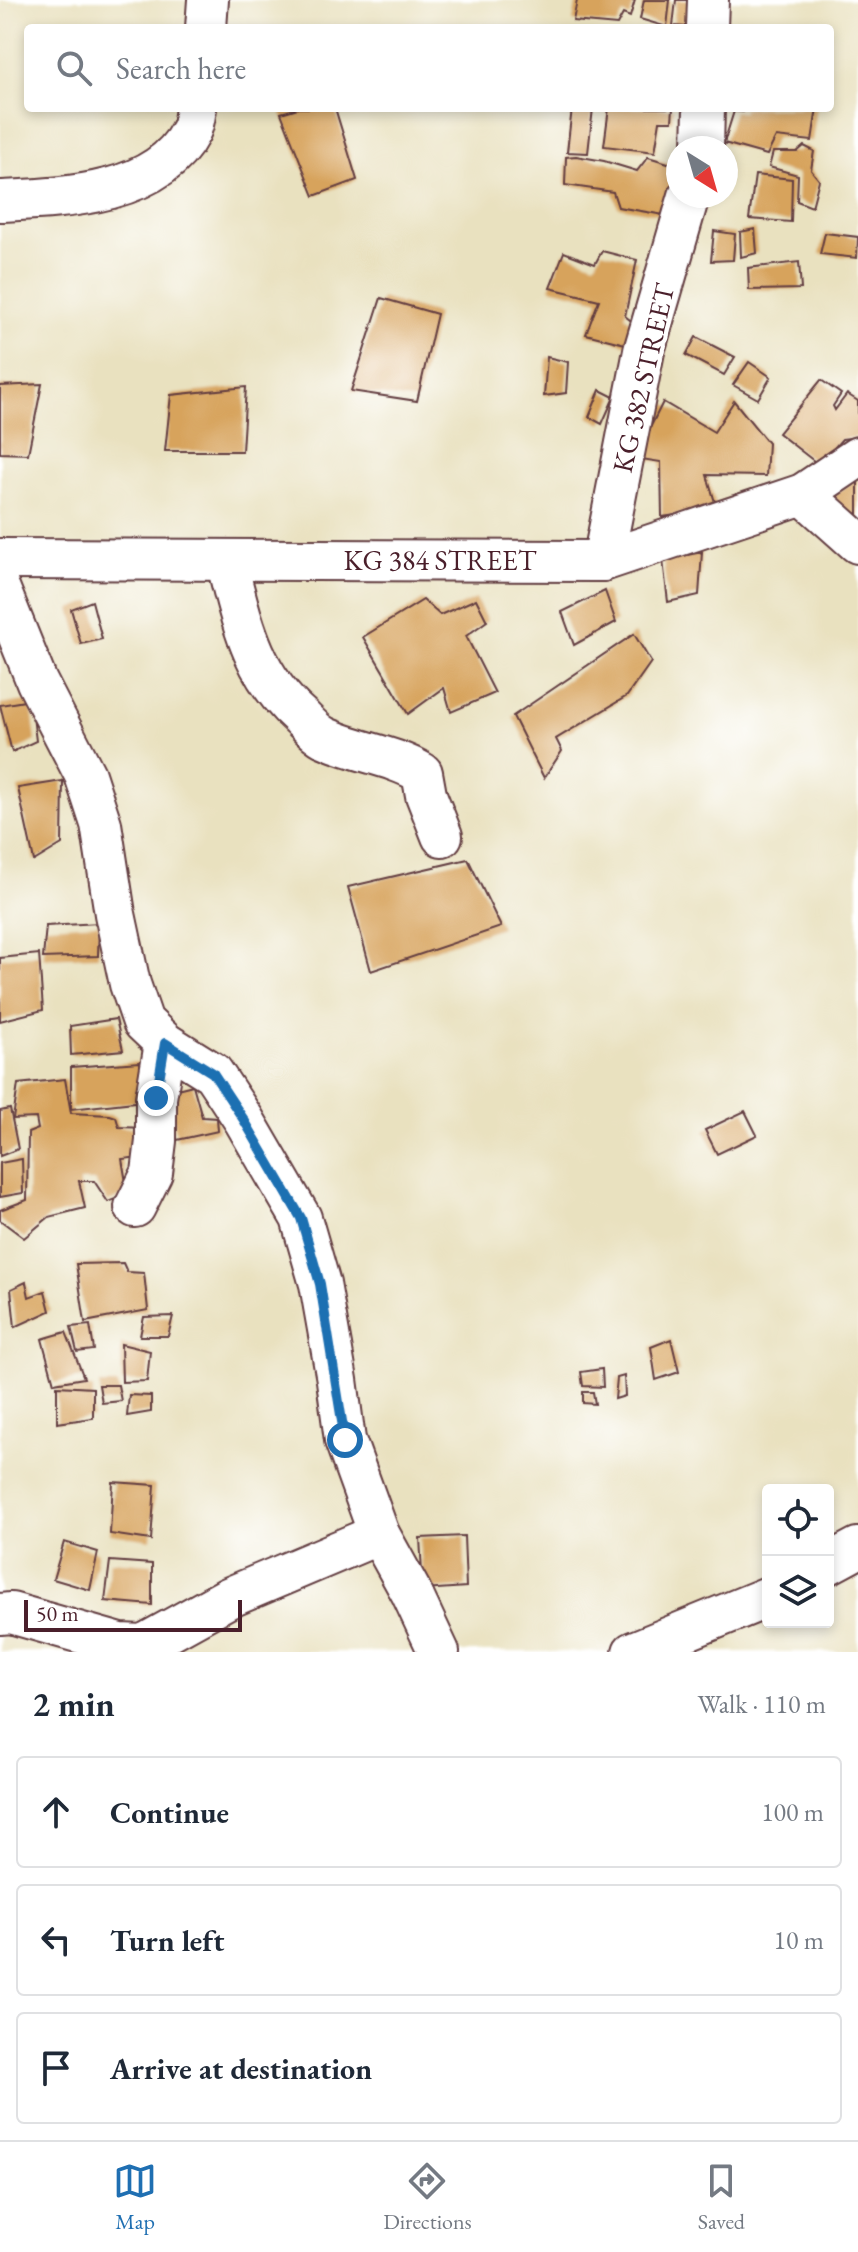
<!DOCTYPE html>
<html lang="en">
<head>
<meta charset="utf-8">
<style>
  body { margin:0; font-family:"EB Garamond",serif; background:#f2f2f3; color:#1f2937 }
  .controls { position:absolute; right:24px; bottom:24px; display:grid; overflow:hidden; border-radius:8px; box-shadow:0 4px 12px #0003 }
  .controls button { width:72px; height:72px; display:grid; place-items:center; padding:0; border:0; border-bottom:2px solid #e0e1e3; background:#fff; color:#1f2937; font:40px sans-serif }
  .compass { position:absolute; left:666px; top:136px; width:72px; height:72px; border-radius:50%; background:#fff; box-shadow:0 4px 12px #0003; rotate:143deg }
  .scale { position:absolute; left:24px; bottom:20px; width:218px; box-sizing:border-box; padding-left:8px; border:4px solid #4a1f2b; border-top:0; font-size:22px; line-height:28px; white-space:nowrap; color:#4a1f2b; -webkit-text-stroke:6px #fff; paint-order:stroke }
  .stop { position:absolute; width:24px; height:24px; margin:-18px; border:6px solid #1f6fb2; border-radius:50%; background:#fff }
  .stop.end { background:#1f6fb2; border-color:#fff; box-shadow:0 2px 8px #0008 }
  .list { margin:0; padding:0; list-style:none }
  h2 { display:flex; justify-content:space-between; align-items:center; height:104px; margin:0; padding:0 32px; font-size:34px }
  h2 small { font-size:26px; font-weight:400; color:#747a83 }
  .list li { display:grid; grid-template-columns:52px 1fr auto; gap:24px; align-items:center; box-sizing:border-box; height:112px; margin:0 16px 16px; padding:0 16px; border:2px solid #e0e1e3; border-radius:8px }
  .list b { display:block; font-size:30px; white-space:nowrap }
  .list em { font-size:26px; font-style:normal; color:#747a83 }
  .icon { flex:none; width:44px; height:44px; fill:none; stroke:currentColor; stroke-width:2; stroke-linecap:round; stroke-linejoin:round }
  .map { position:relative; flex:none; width:858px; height:1652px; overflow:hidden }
  .search { position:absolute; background:#fff; box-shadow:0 4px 12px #0003; left:24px; right:24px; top:24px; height:88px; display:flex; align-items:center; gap:20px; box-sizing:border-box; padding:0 28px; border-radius:8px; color:#747a83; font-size:30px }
  .sheet { height:488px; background:#fff }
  nav { display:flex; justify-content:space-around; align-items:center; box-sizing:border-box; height:112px; border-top:2px solid #e0e1e3; background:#fff; font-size:22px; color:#747a83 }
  nav a { display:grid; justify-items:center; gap:4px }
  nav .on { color:#1f6fb2 }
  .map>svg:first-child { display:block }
  .building { fill:#d7a35b }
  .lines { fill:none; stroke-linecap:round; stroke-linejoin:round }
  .minor-casing { stroke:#623c41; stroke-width:44 }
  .minor { stroke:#fff; stroke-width:40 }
  .route { stroke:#1f6fb2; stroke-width:10 }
  .labels { text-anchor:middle; stroke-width:8; stroke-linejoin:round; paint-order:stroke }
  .street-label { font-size:28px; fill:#4a1f2b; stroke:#fff }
</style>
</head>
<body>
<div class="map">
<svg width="858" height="1652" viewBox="0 0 858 1652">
  <rect width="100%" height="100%" fill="#fff"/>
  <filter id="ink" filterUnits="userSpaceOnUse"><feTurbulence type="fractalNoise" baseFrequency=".0125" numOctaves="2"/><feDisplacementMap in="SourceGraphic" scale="16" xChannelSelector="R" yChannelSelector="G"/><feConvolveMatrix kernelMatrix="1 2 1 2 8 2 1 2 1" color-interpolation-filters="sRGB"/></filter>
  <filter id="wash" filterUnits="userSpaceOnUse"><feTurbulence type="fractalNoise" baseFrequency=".006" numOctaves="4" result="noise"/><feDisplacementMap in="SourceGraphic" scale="32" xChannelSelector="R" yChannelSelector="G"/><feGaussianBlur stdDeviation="1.8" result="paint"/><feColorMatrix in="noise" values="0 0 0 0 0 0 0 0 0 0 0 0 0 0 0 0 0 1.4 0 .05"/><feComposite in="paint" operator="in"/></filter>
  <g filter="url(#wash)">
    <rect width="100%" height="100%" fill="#e9e1bf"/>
    <g id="blocks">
      <g class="building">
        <path d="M577 0H635L630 17 623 14 617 25 573 21Z"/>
        <path d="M644 0H670L667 27 640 19Z"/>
        <path d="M676 0H700L699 28 673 26Z"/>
        <path d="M298 108H335L357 180 314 196 281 113Z"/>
        <path d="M572 108H593L588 153 567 152Z"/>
        <path d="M609 108H673L672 121H660L655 152 604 146Z"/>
        <path d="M744 108H817L812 141 776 137 767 155 724 143 734 111 743 112Z"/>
        <path d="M804 146 814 151 811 170 819 180 812 207 797 201 798 175 769 167 773 152H797Z"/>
        <path d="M576 156 604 161 637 171 648 157 678 166 670 216 618 207 613 192 565 185 566 157Z"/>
        <path d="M755 175 792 179 791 222 749 219Z"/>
        <path d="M755 229 757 253 741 257 740 232Z"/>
        <path d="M714 231 735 234 733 260 711 261Z"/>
        <path d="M825 233 858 237 857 258 820 254Z"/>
        <path d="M602 251 637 260 625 316 644 331 637 347 586 334 599 300 550 288 564 252 595 264Z"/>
        <path d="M799 262 801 289 749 290 748 268Z"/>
        <path d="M381 298 437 314 417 401 351 391Z"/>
        <path d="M696 337 735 357 724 375 686 355Z"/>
        <path d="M547 357 568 362 566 393 544 396Z"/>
        <path d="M749 362 771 377 758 399 733 385Z"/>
        <path d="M821 380 841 394 833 406 835 410 847 394 858 401V437L842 439 819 465 778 433Z"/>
        <path d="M42 384 28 454 0 453V386Z"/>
        <path d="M246 387 242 451H165L171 395Z"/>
        <path d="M600 390 614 397 602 424 589 417Z"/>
        <path d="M734 401 768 443 766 476 707 475 717 509 662 517 661 462 635 458 663 402 714 432Z"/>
        <path d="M858 478V526L833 496Z"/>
        <path d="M702 552 699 595 668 602 663 560Z"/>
        <path d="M605 591 616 622 574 645 562 612Z"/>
        <path d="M476 599 487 621 466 636 495 693 451 712 444 688 408 714 363 637 423 600 440 615Z"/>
        <path d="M92 601 102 639 81 644 71 609Z"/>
        <path d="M634 634 651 662 627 696 556 739 562 751 544 778 513 716Z"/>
        <path d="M31 700 36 741 12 752 0 705Z"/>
        <path d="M63 781 62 844 34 861 18 788Z"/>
        <path d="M468 859 501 927 371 971 348 887Z"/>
        <path d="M99 923 98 956 43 958 46 926Z"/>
        <path d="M39 954 43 1010 0 1021V958Z"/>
        <path d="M116 1019 123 1050 71 1055 70 1026Z"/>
        <path d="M140 1062 143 1101 71 1109V1067Z"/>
        <path d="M65 1079 71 1113 110 1115 116 1117 119 1127 147 1128 148 1156 122 1159 128 1194 108 1202 94 1181H79L85 1208 49 1217 24 1238 0 1220V1210L27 1200 28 1133 38 1129 36 1118 13 1119 18 1084Z"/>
        <path d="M193 1085 202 1117 217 1118 218 1131 177 1140 169 1091Z"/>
        <path d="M10 1109 18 1149 0 1156V1111Z"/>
        <path d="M745 1111 757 1135 717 1154 705 1130Z"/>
        <path d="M22 1159 23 1193 0 1197V1163Z"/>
        <path d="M123 1263 127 1272 144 1273 148 1310 85 1322 76 1264Z"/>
        <path d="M26 1282 29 1297 45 1291 50 1311 15 1327 11 1289Z"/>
        <path d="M173 1316 168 1336H140L144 1317Z"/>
        <path d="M90 1325 94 1350 77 1352 71 1327Z"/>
        <path d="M66 1332 84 1378 54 1383 42 1339Z"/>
        <path d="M671 1339 679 1372 656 1380 651 1347Z"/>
        <path d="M121 1344 150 1351 147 1381 122 1382Z"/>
        <path d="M602 1369 603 1387 583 1386 581 1372Z"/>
        <path d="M624 1376 625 1396 615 1399 617 1378Z"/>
        <path d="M99 1385H118L121 1401 102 1403Z"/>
        <path d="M57 1386 93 1388V1418L57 1423Z"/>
        <path d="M583 1392H593L595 1404 583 1403Z"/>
        <path d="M129 1395 151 1396V1412L127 1416Z"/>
        <path d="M113 1482 155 1485 151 1540 110 1534Z"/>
        <path d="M464 1536 466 1587 423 1590 420 1538Z"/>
        <path d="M64 1542 98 1552 90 1590 53 1579Z"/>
        <path d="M110 1561 152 1564V1605L105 1601Z"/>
      </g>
    </g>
  </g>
  <g filter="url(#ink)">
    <use href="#blocks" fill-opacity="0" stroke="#623c41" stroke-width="2"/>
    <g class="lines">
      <defs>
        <g id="minor">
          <path d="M206 28 208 0"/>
          <path d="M707 28 708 0"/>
          <path d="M703 148 704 108"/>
          <path d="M0 201C62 198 157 196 190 132 194 125 195 116 196 108"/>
          <path d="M803 494 858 543"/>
          <path d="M0 559 603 561 803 494 858 457"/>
          <path d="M226 560C242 621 251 673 301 717 308 724 316 733 324 737 356 752 392 755 422 773L426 795 442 836"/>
          <path d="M603 561 644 351 689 196"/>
          <path d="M0 590 37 682 85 775 101 824 115 914 130 984 143 1022 165 1043 213 1073 244 1120 301 1218 320 1284 337 1380 345 1440 379 1534 411 1592 439 1652"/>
          <path d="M135 1207 152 1173 156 1141V1098L165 1043"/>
          <path d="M828 1564 858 1548"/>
          <path d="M0 1614 11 1613 120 1644 143 1645 228 1598 379 1534"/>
          <path d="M633 1652 768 1597"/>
        </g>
      </defs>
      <use href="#minor" class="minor-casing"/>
      <use href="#minor" class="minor"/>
    </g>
  </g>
  <g class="lines" filter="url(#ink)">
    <path class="route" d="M156 1098 165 1043 213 1073 244 1120 301 1218 320 1284 345 1440"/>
  </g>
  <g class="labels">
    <g class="street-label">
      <text transform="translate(643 378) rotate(-77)" y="10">KG 382 STREET</text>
      <text x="440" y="570">KG 384 STREET</text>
    </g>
  </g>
</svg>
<div class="controls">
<button><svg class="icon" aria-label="locate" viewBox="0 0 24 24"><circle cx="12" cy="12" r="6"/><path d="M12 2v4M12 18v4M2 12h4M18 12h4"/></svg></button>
<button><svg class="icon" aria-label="layers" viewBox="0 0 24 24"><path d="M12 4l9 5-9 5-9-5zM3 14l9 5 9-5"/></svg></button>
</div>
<svg class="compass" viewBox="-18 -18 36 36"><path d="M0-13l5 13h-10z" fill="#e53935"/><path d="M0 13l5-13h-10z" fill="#747a83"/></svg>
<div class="scale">50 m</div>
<div class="stop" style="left:345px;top:1440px"></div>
<div class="stop end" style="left:156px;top:1098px"></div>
<div class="search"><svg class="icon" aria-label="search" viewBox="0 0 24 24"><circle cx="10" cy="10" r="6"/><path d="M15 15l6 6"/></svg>Search here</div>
</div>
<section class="sheet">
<h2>2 min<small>Walk · 110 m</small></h2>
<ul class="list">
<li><svg class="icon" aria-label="ahead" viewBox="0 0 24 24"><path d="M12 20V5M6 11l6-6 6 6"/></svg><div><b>Continue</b></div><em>100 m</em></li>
<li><svg class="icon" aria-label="left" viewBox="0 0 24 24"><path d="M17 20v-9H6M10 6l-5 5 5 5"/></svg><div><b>Turn left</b></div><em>10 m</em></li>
<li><svg class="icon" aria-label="arrive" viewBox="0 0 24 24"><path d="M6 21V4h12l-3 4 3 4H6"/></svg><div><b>Arrive at destination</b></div></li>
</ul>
</section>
<nav>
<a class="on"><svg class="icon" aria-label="map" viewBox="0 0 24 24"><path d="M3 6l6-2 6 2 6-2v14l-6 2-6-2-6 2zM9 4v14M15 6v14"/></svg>Map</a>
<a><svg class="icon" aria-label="directions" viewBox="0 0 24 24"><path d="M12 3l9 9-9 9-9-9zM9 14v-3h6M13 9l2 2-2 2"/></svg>Directions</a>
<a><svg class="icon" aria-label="saved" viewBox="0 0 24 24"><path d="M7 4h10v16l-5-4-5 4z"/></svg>Saved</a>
</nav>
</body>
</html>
